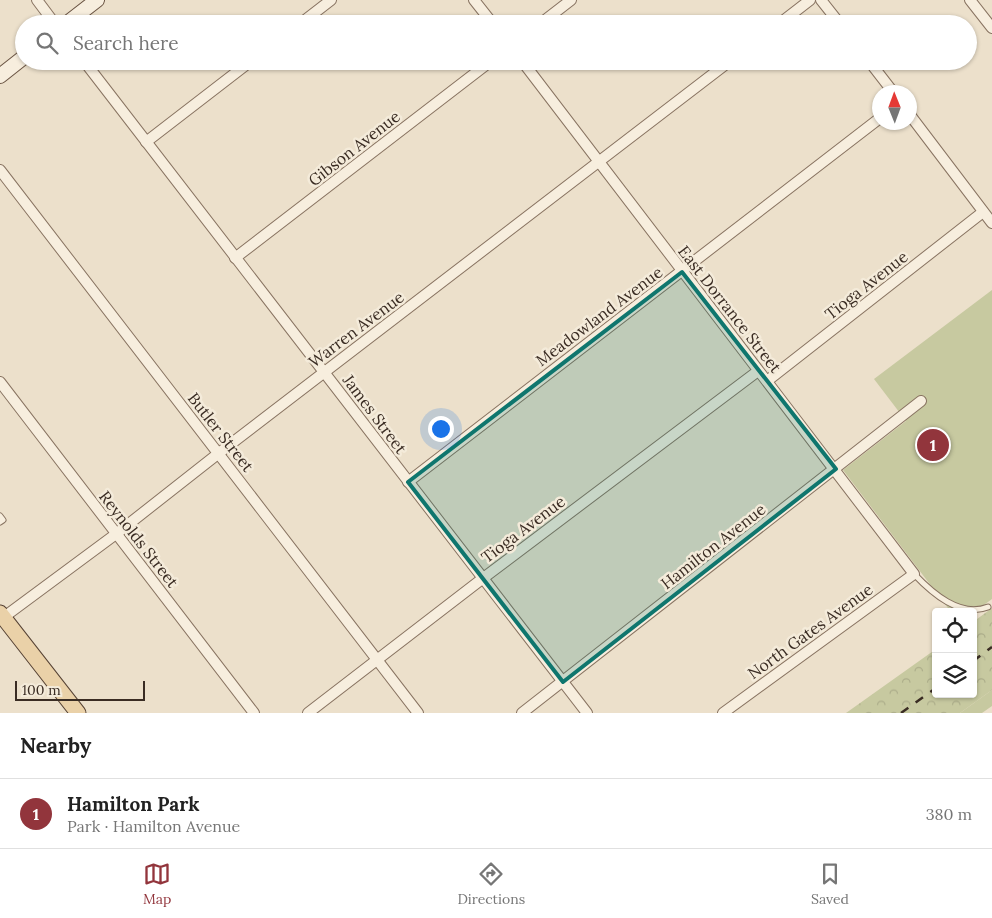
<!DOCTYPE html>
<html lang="en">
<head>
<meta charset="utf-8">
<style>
  body { margin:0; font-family:Lora,serif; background:#f2f2f2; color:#222 }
  .controls { position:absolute; right:15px; bottom:15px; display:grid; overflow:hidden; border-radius:5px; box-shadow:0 1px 4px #0004 }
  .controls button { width:45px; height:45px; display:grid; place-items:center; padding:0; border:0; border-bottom:1px solid #e0e0e0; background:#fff; color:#222; font:25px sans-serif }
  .compass { position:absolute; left:872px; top:85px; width:45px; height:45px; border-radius:50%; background:#fff; box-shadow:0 1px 4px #0004; rotate:359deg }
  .scale { position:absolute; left:15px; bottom:12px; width:130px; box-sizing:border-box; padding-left:5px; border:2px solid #3a2c23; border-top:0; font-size:14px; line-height:18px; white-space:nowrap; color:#3a2c23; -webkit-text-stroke:4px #f4ebda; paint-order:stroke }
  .you { position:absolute; left:440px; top:428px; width:18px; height:18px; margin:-12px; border:4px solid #fff; border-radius:50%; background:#1a73e8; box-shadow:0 0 0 8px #1a73e833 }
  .badge { display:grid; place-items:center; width:32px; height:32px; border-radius:50%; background:#92353c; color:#fff; font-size:16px; font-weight:700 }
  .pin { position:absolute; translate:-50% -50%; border:2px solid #fff; box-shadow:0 1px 5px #0006 }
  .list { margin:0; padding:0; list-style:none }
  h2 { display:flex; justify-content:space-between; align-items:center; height:65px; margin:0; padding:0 20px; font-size:21px }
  h2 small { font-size:16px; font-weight:400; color:#767676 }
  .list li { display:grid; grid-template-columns:32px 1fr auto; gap:15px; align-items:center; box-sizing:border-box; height:70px; padding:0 20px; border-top:1px solid #e0e0e0 }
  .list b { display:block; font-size:19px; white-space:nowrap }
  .list p { margin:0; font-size:16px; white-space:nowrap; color:#767676 }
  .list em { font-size:16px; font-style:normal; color:#767676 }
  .icon { flex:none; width:28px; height:28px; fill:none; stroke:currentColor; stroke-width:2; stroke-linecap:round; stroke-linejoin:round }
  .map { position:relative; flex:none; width:992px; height:713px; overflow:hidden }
  .search { position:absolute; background:#fff; box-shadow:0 1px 4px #0004; left:15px; right:15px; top:15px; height:55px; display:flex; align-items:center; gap:12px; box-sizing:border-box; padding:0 18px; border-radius:28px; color:#767676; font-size:19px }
  .sheet { height:135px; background:#fff }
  nav { display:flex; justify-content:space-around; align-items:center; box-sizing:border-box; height:70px; border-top:1px solid #e0e0e0; background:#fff; font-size:14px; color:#767676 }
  nav a { display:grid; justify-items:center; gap:2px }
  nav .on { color:#92353c }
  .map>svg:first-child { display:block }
  .green { fill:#c7c9a0 }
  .forest { fill:url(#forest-crowns) }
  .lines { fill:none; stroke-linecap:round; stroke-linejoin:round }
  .lane-casing { stroke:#887361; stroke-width:7 }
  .street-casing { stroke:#887361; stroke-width:12 }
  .secondary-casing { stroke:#6a5443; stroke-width:16 }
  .primary-casing { stroke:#564234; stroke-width:17 }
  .lane { stroke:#f7eede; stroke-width:5 }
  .street { stroke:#f7eede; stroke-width:10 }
  .secondary { stroke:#f7eede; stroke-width:14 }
  .primary { stroke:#ead1a8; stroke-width:15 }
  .rail { stroke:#3a2c23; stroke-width:2.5; stroke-dasharray:9 9; stroke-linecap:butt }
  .marked { fill:#0f766e; fill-opacity:0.2; stroke:#0f766e; stroke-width:4; stroke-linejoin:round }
  .labels { text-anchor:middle; stroke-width:5; stroke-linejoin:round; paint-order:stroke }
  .street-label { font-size:16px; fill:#3a2c23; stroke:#f4ebda }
</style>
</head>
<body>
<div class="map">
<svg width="992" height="713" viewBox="0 0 992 713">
  <defs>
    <pattern id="forest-crowns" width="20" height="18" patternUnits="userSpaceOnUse" patternTransform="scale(1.25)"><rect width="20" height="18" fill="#c7c9a0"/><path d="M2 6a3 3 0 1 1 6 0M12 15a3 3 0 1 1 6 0" fill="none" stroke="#acad8a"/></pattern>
  </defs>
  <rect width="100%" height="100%" fill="#ece0cb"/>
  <g class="green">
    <path d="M992 290V599L973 613 951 612 843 470 906 421 874 379Z"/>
    <path d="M992 690V706L982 713H960Z"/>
  </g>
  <path class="forest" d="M992 608V690L960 713H846L936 649V694H973V622Z"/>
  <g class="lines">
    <defs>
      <g id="lane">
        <path d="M0 516 3 520 0 522"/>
        <path d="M914 574C932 593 960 618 988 607"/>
      </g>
      <g id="street">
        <path d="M37 0 55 24"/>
        <path d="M474 0 493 24"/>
        <path d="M821 0 840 24"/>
        <path d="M970 0 992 28"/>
        <path d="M300 24 331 0"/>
        <path d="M540 24 571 0"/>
        <path d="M779 24 810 0"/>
        <path d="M84 61 587 713"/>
        <path d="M522 61 914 574 723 713"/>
        <path d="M869 61 893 92"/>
        <path d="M910 115 992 223"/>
        <path d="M146 142 251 61"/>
        <path d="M0 170 418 713"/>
        <path d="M235 258 491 61"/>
        <path d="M767 381 983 212"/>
        <path d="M0 382 254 713"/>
        <path d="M408 482 880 118"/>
        <path d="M0 620 116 534 219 453 730 61"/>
        <path d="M308 713 482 579 758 371"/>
        <path d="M522 713 921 401"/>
      </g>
      <g id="secondary">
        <path d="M66 24 97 0"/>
        <path d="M0 76 24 57"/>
      </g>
      <path id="primary" d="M0 613 78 713"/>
    </defs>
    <use href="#lane" class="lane-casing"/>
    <use href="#street" class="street-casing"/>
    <use href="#secondary" class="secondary-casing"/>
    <use href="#primary" class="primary-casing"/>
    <use href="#lane" class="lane"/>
    <use href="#street" class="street"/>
    <use href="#secondary" class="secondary"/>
    <use href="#primary" class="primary"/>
    <g class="rail">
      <path d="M973 661 992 647"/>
      <path d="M901 713 936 688"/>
    </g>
  </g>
  <path class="marked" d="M682 272 836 469 563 682 408 482Z"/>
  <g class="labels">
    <g class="street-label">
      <text transform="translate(354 148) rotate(-38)" y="6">Gibson Avenue</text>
      <text transform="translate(866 285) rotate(-38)" y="6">Tioga Avenue</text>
      <text transform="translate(730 309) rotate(52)" y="6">East Dorrance Street</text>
      <text transform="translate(599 316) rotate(-37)" y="6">Meadowland Avenue</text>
      <text transform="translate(356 329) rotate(-37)" y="6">Warren Avenue</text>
      <text transform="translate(375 414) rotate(53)" y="6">James Street</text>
      <text transform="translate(221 432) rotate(52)" y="6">Butler Street</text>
      <text transform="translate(523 529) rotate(-37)" y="6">Tioga Avenue</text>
      <text transform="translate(139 539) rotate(52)" y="6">Reynolds Street</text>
      <text transform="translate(713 546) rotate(-38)" y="6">Hamilton Avenue</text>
      <text transform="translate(810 631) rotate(-36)" y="6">North Gates Avenue</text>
    </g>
  </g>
</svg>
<div class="controls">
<button><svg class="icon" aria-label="locate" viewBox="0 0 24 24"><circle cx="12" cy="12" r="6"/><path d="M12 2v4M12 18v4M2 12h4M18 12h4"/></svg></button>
<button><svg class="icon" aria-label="layers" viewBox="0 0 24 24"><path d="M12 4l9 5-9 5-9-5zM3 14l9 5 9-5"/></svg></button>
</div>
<svg class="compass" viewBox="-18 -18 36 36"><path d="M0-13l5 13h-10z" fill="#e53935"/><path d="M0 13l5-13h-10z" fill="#767676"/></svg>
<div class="scale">100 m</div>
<div class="you"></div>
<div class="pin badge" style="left:933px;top:445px">1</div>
<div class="search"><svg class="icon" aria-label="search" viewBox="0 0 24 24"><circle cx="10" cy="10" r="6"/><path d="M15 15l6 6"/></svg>Search here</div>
</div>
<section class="sheet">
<h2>Nearby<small></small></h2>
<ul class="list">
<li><span class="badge">1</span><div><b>Hamilton Park</b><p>Park · Hamilton Avenue</p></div><em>380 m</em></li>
</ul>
</section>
<nav>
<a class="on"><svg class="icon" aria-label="map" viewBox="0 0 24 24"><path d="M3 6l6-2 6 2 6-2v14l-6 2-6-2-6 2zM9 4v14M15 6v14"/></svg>Map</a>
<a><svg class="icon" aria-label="directions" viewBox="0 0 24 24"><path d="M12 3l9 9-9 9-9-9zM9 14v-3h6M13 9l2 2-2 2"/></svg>Directions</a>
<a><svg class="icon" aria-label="saved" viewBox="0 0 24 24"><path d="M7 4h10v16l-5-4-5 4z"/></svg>Saved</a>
</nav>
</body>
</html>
